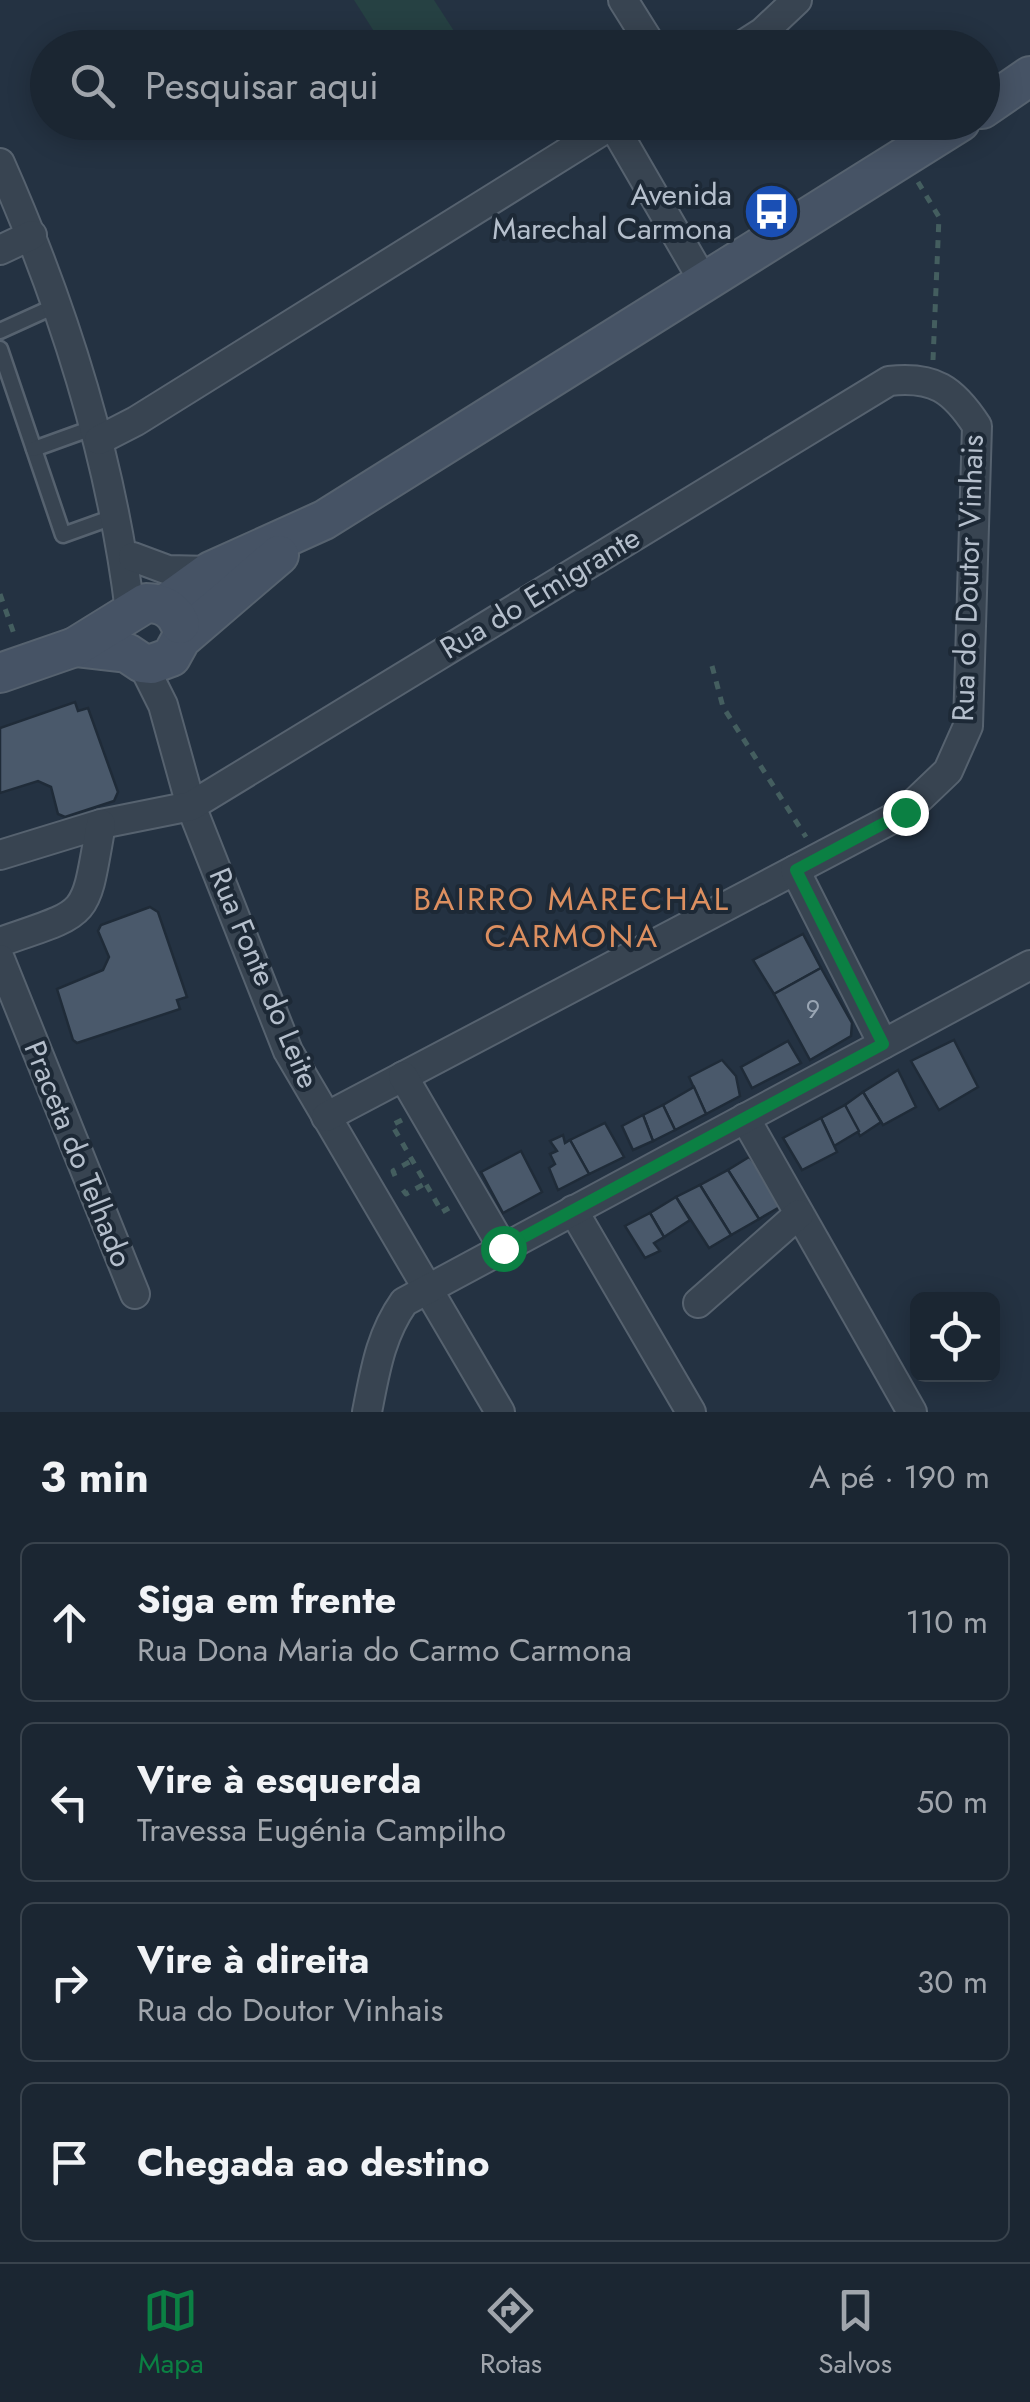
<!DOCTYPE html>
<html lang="pt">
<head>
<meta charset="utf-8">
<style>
  body { margin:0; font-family:Jost,sans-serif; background:#28323e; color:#f1f3f6 }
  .controls { position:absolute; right:30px; bottom:30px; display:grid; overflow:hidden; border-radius:15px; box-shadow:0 5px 25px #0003 }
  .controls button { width:90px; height:90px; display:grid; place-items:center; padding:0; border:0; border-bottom:2px solid #39434d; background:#1b2632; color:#f1f3f6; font:50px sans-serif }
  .stop { position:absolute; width:30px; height:30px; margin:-22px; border:8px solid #0b8043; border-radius:50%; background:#fff }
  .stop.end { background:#0b8043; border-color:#fff; box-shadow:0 2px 10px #0008 }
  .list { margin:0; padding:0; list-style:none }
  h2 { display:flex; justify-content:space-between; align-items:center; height:130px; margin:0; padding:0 40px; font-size:42px }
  h2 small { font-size:32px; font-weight:400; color:#a0a5ac }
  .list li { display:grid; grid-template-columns:65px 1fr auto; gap:30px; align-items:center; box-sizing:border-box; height:160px; margin:0 20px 20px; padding:0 20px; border:2px solid #39434d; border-radius:15px }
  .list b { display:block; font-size:38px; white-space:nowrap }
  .list p { margin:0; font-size:32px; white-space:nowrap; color:#a0a5ac }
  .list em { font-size:32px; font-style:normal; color:#a0a5ac }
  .icon { flex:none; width:55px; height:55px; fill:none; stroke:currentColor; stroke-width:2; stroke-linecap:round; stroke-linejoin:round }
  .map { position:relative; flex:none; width:1030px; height:1412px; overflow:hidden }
  .search { position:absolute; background:#1b2632; box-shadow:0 5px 25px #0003; left:30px; right:30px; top:30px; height:110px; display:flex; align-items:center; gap:25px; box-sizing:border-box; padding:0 35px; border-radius:55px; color:#a0a5ac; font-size:38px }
  .sheet { height:850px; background:#1b2632 }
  nav { display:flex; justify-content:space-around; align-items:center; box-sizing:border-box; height:140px; border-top:2px solid #39434d; background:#1b2632; font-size:28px; color:#a0a5ac }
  nav a { display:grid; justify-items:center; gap:5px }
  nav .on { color:#0b8043 }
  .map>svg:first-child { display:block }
  .green { fill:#264143 }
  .building { fill:#4a596b; stroke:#1f2b38; stroke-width:2.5 }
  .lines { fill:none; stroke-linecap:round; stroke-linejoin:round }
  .lane-casing { stroke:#56626f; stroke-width:19 }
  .street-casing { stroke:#56626f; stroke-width:32 }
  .secondary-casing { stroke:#56626f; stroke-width:42 }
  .path { stroke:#445e5f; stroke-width:5; stroke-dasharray:8 8; stroke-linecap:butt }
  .lane { stroke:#384451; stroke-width:14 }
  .street { stroke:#384451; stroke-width:28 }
  .secondary { stroke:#465365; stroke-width:38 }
  .route { stroke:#0b8043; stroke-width:12 }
  .labels { text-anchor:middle; stroke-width:8; stroke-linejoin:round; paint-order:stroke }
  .number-label { font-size:25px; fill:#9aa6b4 }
  .poi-label { font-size:30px; fill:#b5bfcc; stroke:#1d2936; text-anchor:end }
  .street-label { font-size:30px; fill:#b5bfcc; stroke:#1d2936 }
  .neighbourhood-label { font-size:32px; letter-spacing:2.5px; fill:#dc8f60; stroke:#1d2936 }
</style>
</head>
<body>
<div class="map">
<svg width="1030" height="1412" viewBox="0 0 1030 1412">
  <rect width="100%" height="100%" fill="#243242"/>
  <path class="green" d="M354 0H434L454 31 428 47H384Z"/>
  <g class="building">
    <path d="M75 702 78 711 88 708 118 792 114 801 65 817 58 814 51 787 38 781 0 793V728Z"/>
    <path d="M150 907 158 912 187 997 177 1000 180 1009 77 1043 73 1040 57 989 103 970 109 957 98 931 101 925Z"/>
    <path d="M803 934 821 968 774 994 753 960Z"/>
    <path d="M821 968 852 1023 851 1036 810 1060 774 994Z"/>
    <path d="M954 1040 978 1087 939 1110 911 1061Z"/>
    <path d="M788 1041 801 1063 752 1088 741 1067Z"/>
    <path d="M722 1060 736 1076 740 1096 706 1114 689 1077Z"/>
    <path d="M898 1070 916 1107 883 1125 863 1092Z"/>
    <path d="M694 1087 706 1114 675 1130 663 1105Z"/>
    <path d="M863 1092 881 1122 860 1136 845 1105Z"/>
    <path d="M663 1105 675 1130 653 1141 643 1115Z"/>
    <path d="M845 1105 859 1131 834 1146 821 1118Z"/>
    <path d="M643 1115 653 1141 633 1150 622 1126Z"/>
    <path d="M821 1118 837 1152 802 1170 783 1138Z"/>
    <path d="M605 1123 624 1157 589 1174 570 1140Z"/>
    <path d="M563 1135 565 1143 570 1140 589 1174 558 1190 549 1168 555 1164 550 1154 557 1151 550 1141Z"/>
    <path d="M521 1151 542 1192 503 1213 481 1172Z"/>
    <path d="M749 1157 771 1180 785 1204 759 1219 728 1170Z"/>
    <path d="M728 1170 759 1219 731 1235 700 1185Z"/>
    <path d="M700 1185 731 1235 709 1248 676 1197Z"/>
    <path d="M676 1197 690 1220 664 1237 650 1213Z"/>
    <path d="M650 1213 664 1237 654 1243 660 1251 645 1258 625 1226Z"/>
  </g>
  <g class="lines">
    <defs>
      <g id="lane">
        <path d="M0 331 55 306"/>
        <path d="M0 349 63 535 116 516"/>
        <path d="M34 449 95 427"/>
      </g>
      <g id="street">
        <path d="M623 0 653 48"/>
        <path d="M738 48 763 32 797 0"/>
        <path d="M613 125 704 282"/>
        <path d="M0 163C63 305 111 456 130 611"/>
        <path d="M0 250 32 235"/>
        <path d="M99 440 136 421 616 122"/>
        <path d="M133 557 168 570 211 571"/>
        <path d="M142 663 163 705 191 806 288 1051 500 1412"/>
        <path d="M0 855 101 824 191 806 889 381C934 376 953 389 977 426L968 726 948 771 905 812 326 1117"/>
        <path d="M795 870 883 1044"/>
        <path d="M0 942C92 910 84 920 101 824"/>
        <path d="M0 959 135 1294"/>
        <path d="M403 1076 503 1248"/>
        <path d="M745 1118 912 1412"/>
        <path d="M573 1210 691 1412"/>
        <path d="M698 1303 799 1214"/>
        <path d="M367 1412C375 1372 380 1336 404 1302L1030 965"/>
      </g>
      <g id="secondary">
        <path d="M982 109 1030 76"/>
        <path d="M164 605 211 571 324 520 960 122"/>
        <path d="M75 647 127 653 142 663 152 664 171 657 181 639 279 555"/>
        <path d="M0 673 75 647 146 603C162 603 174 609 180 624"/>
      </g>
    </defs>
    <use href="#lane" class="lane-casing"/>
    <use href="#street" class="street-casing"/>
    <use href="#secondary" class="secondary-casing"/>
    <g class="path">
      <path d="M918 182 939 217 933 360"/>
      <path d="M0 594 14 634"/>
      <path d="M712 666 723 707 806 837"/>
      <path d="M402 1120 392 1125 442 1212 449 1208"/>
      <path d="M395 1176 393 1171 413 1160"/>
      <path d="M403 1190 406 1194 426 1183"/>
    </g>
    <use href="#lane" class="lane"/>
    <use href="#street" class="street"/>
    <use href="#secondary" class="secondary"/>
  </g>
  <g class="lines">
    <path class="route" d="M503 1248 883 1044 796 870 905 812"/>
  </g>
  <defs>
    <symbol id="bus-disc" viewBox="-11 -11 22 22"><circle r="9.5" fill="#1a4fb4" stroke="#1d2936"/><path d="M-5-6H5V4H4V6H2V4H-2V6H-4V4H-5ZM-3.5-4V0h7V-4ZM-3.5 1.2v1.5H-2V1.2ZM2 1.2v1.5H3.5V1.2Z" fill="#fff"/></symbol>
  </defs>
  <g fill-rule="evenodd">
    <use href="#bus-disc" x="740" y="180" width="63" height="63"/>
  </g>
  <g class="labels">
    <g class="number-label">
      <text x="813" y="1018">9</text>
    </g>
    <g class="poi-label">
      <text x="732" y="205">Avenida<tspan x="732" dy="34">Marechal Carmona</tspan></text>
    </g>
    <g class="street-label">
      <text transform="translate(968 578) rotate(-88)" y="10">Rua do Doutor Vinhais</text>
      <text transform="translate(540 593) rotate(-31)" y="10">Rua do Emigrante</text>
      <text transform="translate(264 978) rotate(67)" y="10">Rua Fonte do Leite</text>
      <text transform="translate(78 1154) rotate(68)" y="10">Praceta do Telhado</text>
    </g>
    <g class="neighbourhood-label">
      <text x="572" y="910">BAIRRO MARECHAL<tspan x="572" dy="37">CARMONA</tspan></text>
    </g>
  </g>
</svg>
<div class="controls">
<button><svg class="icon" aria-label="locate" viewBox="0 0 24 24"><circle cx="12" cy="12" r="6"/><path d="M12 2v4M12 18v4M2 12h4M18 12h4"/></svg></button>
</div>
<div class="stop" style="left:503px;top:1248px"></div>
<div class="stop end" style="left:905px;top:812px"></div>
<div class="search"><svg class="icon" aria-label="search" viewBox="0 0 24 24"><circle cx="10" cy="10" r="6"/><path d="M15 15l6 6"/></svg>Pesquisar aqui</div>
</div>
<section class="sheet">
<h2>3 min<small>A pé · 190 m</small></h2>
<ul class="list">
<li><svg class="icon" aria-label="ahead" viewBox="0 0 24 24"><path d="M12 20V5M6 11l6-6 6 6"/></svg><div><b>Siga em frente</b><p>Rua Dona Maria do Carmo Carmona</p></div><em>110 m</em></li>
<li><svg class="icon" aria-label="left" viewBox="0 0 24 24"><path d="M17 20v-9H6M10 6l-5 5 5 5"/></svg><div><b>Vire à esquerda</b><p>Travessa Eugénia Campilho</p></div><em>50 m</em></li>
<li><svg class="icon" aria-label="right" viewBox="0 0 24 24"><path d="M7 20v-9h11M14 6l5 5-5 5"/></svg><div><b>Vire à direita</b><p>Rua do Doutor Vinhais</p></div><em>30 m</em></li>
<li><svg class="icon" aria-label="arrive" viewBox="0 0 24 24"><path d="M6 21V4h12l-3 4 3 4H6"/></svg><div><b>Chegada ao destino</b></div></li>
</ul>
</section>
<nav>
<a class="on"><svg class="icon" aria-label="map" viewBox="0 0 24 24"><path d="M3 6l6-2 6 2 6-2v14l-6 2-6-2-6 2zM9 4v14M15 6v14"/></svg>Mapa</a>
<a><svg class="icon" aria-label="directions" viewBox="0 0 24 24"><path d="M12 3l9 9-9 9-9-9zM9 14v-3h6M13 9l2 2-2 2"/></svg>Rotas</a>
<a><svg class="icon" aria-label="saved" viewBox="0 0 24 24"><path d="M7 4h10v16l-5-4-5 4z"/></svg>Salvos</a>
</nav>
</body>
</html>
